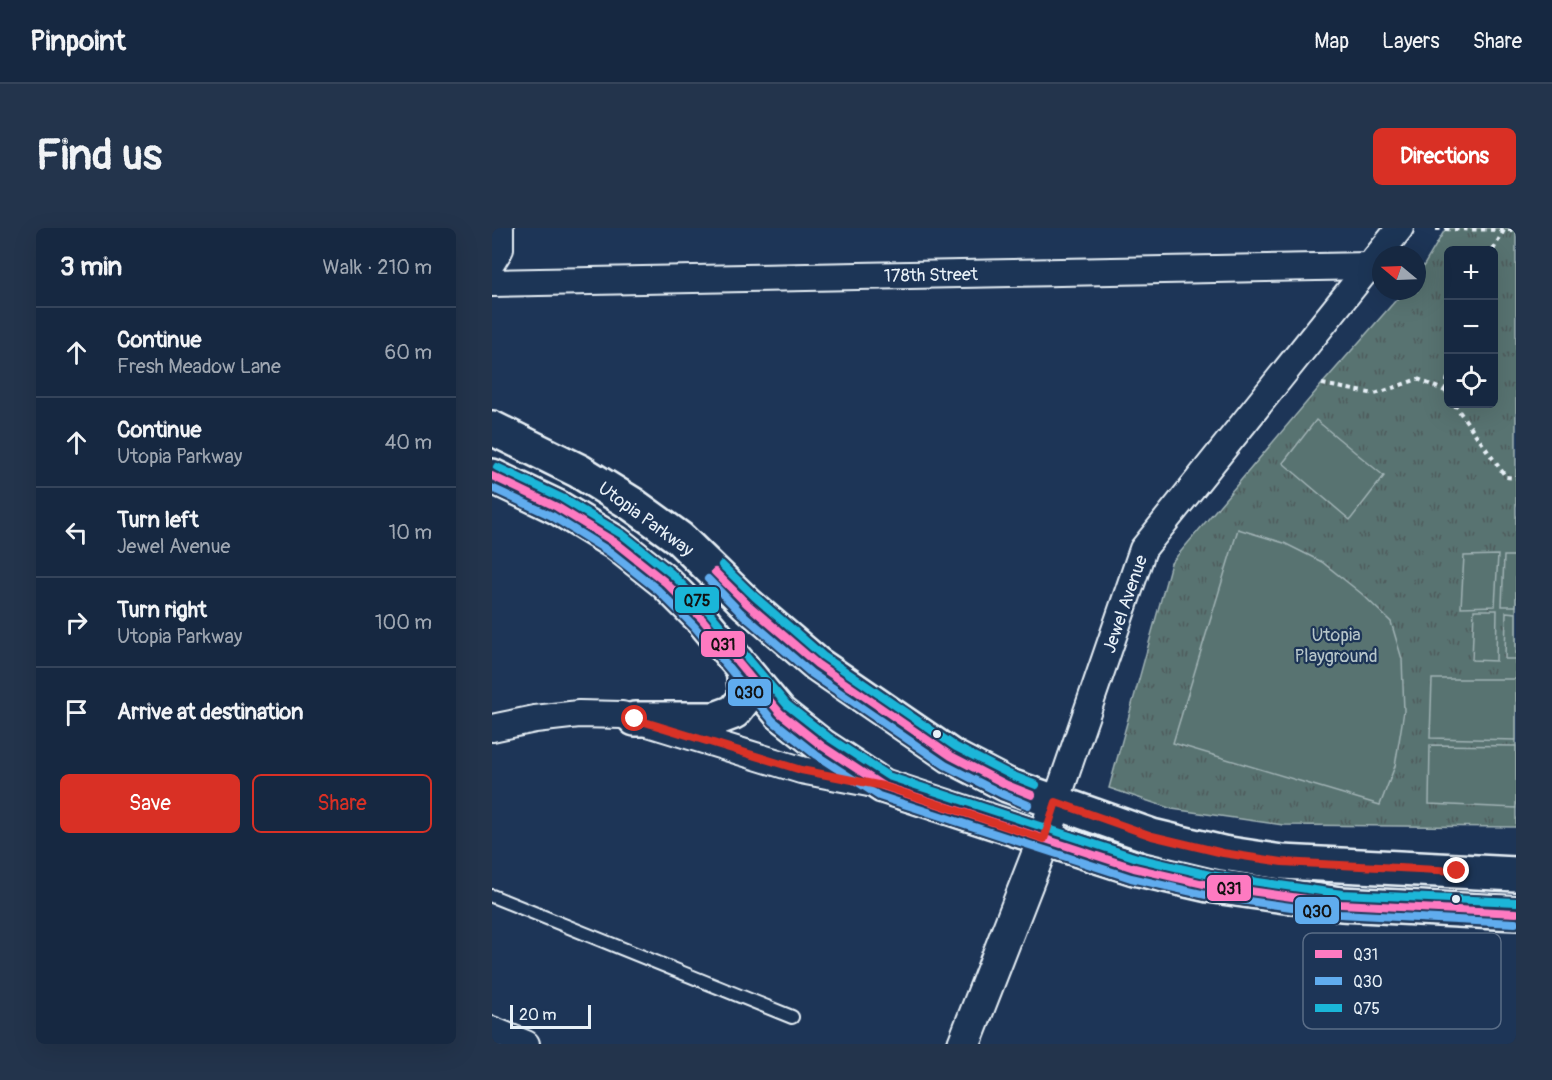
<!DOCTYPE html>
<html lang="en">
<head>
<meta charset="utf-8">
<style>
  body { margin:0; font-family:Pangolin,sans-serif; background:#23344c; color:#f1f3f6 }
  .controls { position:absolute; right:18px; top:18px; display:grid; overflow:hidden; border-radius:9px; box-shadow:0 6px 24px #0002 }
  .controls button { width:54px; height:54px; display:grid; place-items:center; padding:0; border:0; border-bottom:2px solid #35445a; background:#162841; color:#f1f3f6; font:30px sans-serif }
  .compass { position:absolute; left:880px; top:18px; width:54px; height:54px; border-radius:50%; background:#162841; box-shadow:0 6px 24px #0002; rotate:289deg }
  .scale { position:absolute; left:18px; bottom:15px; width:81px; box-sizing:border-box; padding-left:6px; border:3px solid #e8f1f8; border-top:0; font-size:16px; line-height:21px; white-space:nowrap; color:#e8f1f8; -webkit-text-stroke:4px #1d3557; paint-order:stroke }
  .stop { position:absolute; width:18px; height:18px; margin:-14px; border:4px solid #d93025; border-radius:50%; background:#fff }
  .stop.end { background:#d93025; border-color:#fff; box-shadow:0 2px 6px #0008 }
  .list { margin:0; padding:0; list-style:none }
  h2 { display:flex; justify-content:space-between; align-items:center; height:78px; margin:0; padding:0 24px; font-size:26px }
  h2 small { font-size:20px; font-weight:400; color:#9ea6b1 }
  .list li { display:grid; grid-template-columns:39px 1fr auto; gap:18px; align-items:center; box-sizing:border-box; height:90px; padding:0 24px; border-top:2px solid #35445a }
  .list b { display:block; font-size:22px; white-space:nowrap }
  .list p { margin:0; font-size:20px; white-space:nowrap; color:#9ea6b1 }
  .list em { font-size:20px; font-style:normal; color:#9ea6b1 }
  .actions { display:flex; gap:12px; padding:18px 24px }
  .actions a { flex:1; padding:14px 0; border:2px solid #d93025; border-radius:9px; text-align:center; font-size:21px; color:#d93025 }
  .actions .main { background:#d93025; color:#fff }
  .icon { flex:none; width:33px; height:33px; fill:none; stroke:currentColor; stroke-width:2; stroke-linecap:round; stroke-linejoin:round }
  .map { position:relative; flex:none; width:1024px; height:816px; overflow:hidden; border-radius:9px }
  header { display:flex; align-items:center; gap:36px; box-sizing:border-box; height:84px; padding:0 30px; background:#162841; border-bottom:2px solid #35445a }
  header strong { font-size:28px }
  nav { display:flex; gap:33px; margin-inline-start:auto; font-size:21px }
  .intro { display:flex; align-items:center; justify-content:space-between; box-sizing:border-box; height:144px; padding:0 36px }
  h1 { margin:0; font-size:42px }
  .button { padding:15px 27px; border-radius:9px; background:#d93025; color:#fff; font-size:21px; font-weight:700 }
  main { display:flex; gap:36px; padding:0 36px }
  aside { flex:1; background:#162841; border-radius:9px; box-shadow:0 6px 24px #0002 }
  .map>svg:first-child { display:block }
  .grass { fill:url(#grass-tufts); stroke:#a0b2b4; stroke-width:1.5; fill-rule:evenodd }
  .garden { fill:#587371; stroke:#a0b2b4; stroke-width:1.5 }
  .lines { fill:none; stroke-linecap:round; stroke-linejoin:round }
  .service-casing { stroke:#e8f1f8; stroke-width:16 }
  .minor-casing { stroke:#e8f1f8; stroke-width:30 }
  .tertiary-casing { stroke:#e8f1f8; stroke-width:36 }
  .secondary-casing { stroke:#e8f1f8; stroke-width:38 }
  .path { stroke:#e8f1f8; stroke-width:4; stroke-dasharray:4.5 4.5; stroke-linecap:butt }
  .service { stroke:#1d3557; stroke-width:12 }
  .minor { stroke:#1d3557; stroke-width:26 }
  .tertiary { stroke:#1d3557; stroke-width:32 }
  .secondary { stroke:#1d3557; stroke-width:33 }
  .bus-1-casing { stroke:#1d3557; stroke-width:12 }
  .bus-2-casing { stroke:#1d3557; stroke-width:12 }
  .bus-3-casing { stroke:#1d3557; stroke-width:12 }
  .bus-1 { stroke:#fe7ac1; stroke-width:8 }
  .bus-2 { stroke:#60acee; stroke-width:8 }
  .bus-3 { stroke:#1ab6d8; stroke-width:8 }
  .route { stroke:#d93025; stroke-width:8 }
  .bus-dot { fill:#e8f1f8; stroke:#1d3557; stroke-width:2 }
  .labels { text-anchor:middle; stroke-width:4.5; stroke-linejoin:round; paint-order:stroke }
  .street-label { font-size:18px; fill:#e8f1f8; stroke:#1d3557 }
  .park-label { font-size:18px; fill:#b6c5c9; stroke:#1d3557 }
  .key { fill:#1d3557; stroke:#5a6d87; stroke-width:1.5 }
  .key-label { font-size:16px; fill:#e8f1f8 }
  .line-badge { stroke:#1d3557; stroke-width:2 }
  .pale-badge-label { font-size:16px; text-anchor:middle; font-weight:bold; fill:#111 }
</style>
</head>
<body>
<header>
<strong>Pinpoint</strong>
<nav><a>Map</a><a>Layers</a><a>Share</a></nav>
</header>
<div class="intro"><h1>Find us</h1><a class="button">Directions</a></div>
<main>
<aside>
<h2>3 min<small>Walk · 210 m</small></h2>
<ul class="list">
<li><svg class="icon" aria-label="ahead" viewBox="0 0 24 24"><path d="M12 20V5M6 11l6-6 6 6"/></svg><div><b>Continue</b><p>Fresh Meadow Lane</p></div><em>60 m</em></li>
<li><svg class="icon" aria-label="ahead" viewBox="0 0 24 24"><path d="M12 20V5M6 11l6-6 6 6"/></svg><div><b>Continue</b><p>Utopia Parkway</p></div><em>40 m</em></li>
<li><svg class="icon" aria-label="left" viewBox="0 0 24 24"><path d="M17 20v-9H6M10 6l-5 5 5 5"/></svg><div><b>Turn left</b><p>Jewel Avenue</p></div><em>10 m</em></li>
<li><svg class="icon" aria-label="right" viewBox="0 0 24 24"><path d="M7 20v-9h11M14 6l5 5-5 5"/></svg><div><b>Turn right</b><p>Utopia Parkway</p></div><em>100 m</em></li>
<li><svg class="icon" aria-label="arrive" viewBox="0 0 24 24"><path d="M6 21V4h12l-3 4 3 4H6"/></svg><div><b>Arrive at destination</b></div></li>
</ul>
<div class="actions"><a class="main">Save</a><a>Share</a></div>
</aside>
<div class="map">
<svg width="1024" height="816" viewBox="0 0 1024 816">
  <defs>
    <pattern id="grass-tufts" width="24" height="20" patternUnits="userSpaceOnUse" patternTransform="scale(1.5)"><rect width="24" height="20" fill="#587371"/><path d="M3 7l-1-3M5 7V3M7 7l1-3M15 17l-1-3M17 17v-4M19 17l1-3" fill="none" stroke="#4e5b5c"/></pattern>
  </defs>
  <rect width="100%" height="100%" fill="#1d3557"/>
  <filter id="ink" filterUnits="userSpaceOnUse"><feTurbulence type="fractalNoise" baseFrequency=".0167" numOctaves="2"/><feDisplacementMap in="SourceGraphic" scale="12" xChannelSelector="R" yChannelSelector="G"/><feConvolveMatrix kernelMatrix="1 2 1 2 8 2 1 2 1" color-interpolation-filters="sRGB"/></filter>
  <g filter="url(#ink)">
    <path class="grass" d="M954 0H1024V599L791 597 680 581 617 560 679 335 830 156 912 63H925V49ZM957 22H1002V176H957Z"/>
    <g class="garden">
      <path d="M824 192 892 248 858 292 791 235Z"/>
      <path d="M746 301 792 315 830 334 870 366 899 394 910 431 912 483 903 538 888 577 681 515Z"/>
      <path d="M1006 327 1003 378 969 379 972 328Z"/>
      <path d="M1012 328H1024V378H1010Z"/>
      <path d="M982 382H1005L1004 433 980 432Z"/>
      <path d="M1014 384 1024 385V431H1013Z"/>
      <path d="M940 451H1024V512L938 510Z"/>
      <path d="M938 517 1024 518V580L937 576Z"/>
    </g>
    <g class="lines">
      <defs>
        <path id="service" d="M0 668 300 789"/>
        <g id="minor">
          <path d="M0 34 8 21V0"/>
          <path d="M0 55 878 38"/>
          <path d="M0 500 43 491 87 486 130 487 309 542 382 556"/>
          <path d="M564 574 651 321 908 0"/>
          <path d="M0 802 34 816"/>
        </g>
        <path id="tertiary" d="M472 816 552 611 564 574"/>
        <g id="secondary">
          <path d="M0 200 87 243 140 276 187 310 255 376 325 436 459 528 515 557 660 608 731 625 790 634 1024 646"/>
          <path d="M0 248 65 279 124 315 173 354 210 391 288 485 330 518 391 558 642 640 716 657 849 676 1024 685"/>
          <path d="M143 491H223L242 484 254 469 251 440"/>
        </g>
      </defs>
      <use href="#service" class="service-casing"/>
      <use href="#minor" class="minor-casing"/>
      <use href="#tertiary" class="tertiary-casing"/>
      <use href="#secondary" class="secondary-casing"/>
      <g class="path">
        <path d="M944 1 1024 2"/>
        <path d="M1001 22 1012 2"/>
        <path d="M830 156 883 166 926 151 953 163 957 168"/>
        <path d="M953 163 957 145"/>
        <path d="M962 176 1014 249 1024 250"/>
      </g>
      <use href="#service" class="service"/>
      <use href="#minor" class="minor"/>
      <use href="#tertiary" class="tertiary"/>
      <use href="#secondary" class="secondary"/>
      <defs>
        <g id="bus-1">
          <path d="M0 248 65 279 124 315 173 354 210 391 288 485 330 518 391 558 642 640 716 657 849 676 1024 685"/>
          <path d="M223 344 255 376 325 436 459 528 515 557 540 567"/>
        </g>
        <g id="bus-2">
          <path d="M0 260 60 288 118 324 166 362 202 398 281 493 324 527 387 568 639 650 714 667 848 686 1023 695"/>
          <path d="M216 351 248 384 319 445 453 537 510 566 536 577"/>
        </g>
        <g id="bus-3">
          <path d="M5 239 70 270 131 307 180 346 217 384 295 477 336 509 396 548 645 630 718 647 850 666 1024 674"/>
          <path d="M230 337 262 368 331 428 464 519 519 547 544 557"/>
        </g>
      </defs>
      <use href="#bus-1" class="bus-1-casing"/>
      <use href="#bus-2" class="bus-2-casing"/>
      <use href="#bus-3" class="bus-3-casing"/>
      <use href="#bus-1" class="bus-1"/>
      <use href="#bus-2" class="bus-2"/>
      <use href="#bus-3" class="bus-3"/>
    </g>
  </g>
  <g class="lines" filter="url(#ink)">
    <path class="route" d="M143 491 309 542 391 558 552 611 564 574 660 608 731 625 790 634 965 643"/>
  </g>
  <g class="bus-dot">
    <circle cx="445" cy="506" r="5"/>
    <circle cx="964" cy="671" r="5"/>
  </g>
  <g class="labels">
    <g class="street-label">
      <text transform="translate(439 47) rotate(-1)" y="6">178th Street</text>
      <text transform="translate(154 291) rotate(36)" y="6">Utopia Parkway</text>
      <text transform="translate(633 376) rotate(-71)" y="6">Jewel Avenue</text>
    </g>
    <g class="park-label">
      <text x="844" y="413">Utopia<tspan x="844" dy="21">Playground</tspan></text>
    </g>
  </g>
  <rect x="811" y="705" width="198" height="96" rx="9" class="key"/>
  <rect x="823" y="722" width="27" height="8" fill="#fe7ac1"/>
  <rect x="823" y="749" width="27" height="8" fill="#60acee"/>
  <rect x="823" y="776" width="27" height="8" fill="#1ab6d8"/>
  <g class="key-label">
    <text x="861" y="732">Q31</text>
    <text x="861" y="759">Q30</text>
    <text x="861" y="786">Q75</text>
  </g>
  <g class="line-badge">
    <rect x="182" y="358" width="46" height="28" rx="6" fill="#1ab6d8"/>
    <rect x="208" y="402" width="46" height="28" rx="6" fill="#fe7ac1"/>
    <rect x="235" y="450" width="45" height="29" rx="6" fill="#60acee"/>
    <rect x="714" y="646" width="46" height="28" rx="6" fill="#fe7ac1"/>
    <rect x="802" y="668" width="46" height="29" rx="6" fill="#60acee"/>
  </g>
  <g class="pale-badge-label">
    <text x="205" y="378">Q75</text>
    <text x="231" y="422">Q31</text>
    <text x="257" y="470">Q30</text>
    <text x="737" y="666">Q31</text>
    <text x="825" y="689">Q30</text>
  </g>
</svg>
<div class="controls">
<button>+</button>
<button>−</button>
<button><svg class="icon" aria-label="locate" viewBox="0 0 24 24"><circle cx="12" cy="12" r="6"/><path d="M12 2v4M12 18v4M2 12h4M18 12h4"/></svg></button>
</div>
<svg class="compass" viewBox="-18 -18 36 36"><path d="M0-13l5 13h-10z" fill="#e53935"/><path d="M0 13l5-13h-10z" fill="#9ea6b1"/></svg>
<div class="scale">20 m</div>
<div class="stop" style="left:143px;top:491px"></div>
<div class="stop end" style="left:965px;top:643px"></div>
</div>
</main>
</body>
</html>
